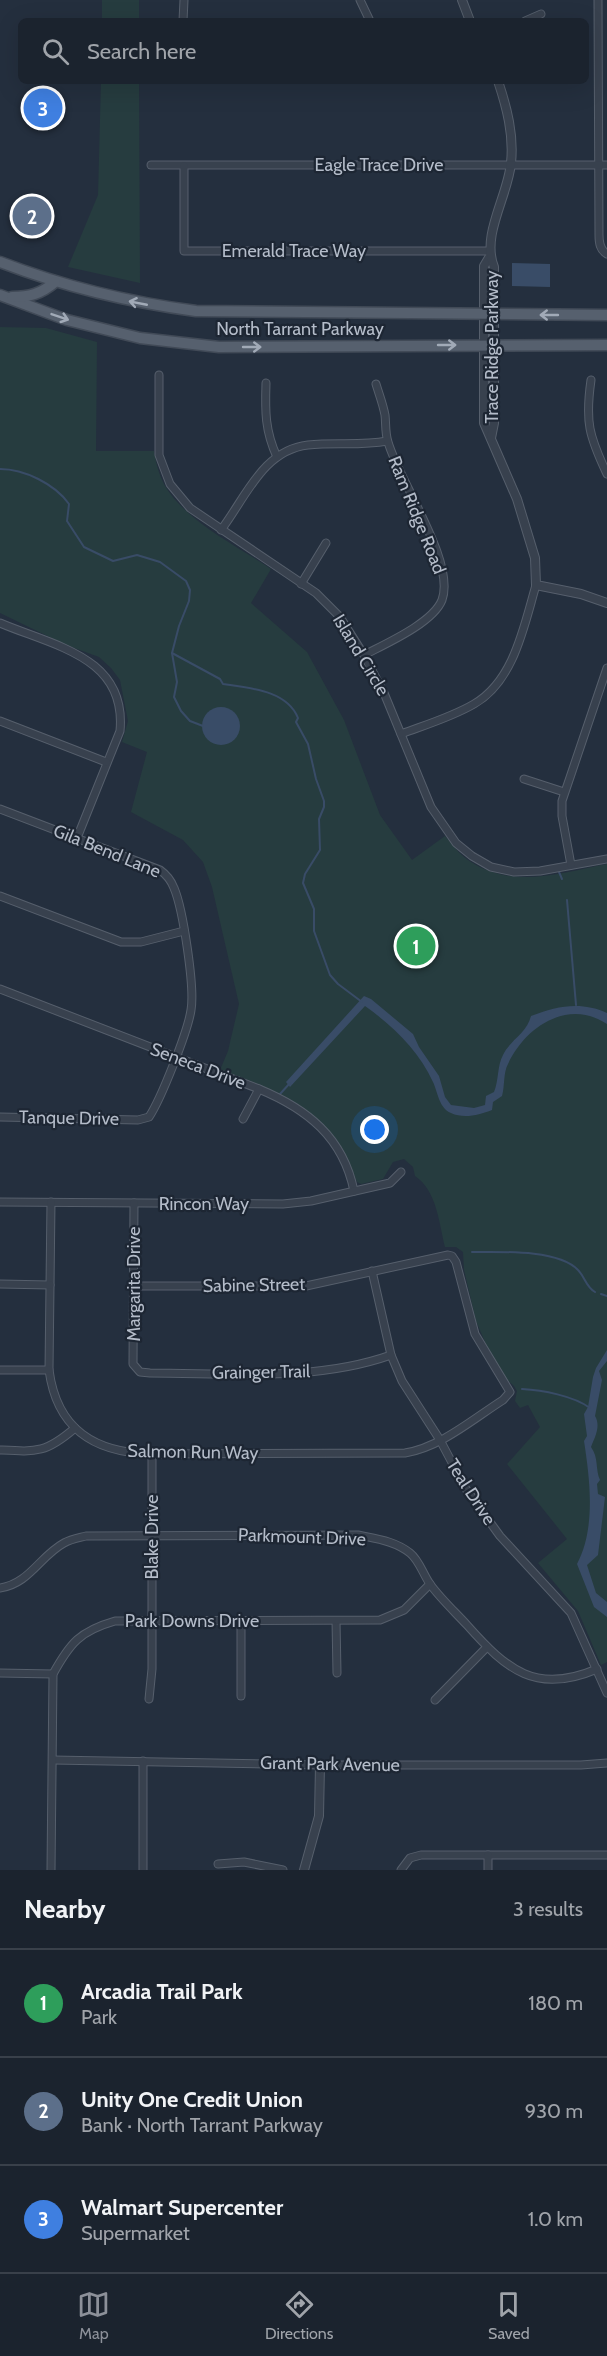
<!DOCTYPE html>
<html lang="en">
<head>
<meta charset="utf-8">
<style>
  body { margin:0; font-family:Cabin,sans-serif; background:#242b36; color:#f1f3f6 }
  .you { position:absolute; left:375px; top:1130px; width:21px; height:21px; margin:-15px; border:4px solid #fff; border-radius:50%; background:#1a73e8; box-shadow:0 0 0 9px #1a73e833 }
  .badge { display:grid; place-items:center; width:39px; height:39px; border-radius:50%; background:#8c9099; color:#fff; font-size:20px; font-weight:700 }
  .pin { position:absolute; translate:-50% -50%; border:3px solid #fff; box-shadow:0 2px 6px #0006 }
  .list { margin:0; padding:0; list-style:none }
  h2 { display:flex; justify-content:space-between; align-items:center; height:78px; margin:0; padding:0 24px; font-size:26px }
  h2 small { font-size:20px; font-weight:400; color:#a0a4aa }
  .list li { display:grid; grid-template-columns:39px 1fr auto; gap:18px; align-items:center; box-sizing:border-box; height:108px; padding:0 24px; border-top:2px solid #39404a }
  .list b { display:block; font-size:22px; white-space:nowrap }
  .list p { margin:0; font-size:20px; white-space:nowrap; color:#a0a4aa }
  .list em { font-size:20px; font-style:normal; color:#a0a4aa }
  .icon { flex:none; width:33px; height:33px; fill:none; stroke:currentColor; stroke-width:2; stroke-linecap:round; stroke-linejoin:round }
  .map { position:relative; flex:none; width:607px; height:1870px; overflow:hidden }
  .search { position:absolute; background:#1b232e; box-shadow:0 6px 24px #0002; left:18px; right:18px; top:18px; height:66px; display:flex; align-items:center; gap:15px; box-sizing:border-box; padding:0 21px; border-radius:9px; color:#a0a4aa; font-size:22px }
  .sheet { height:402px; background:#1b232e }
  nav { display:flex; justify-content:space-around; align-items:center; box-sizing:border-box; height:84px; border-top:2px solid #39404a; background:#1b232e; font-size:16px; color:#a0a4aa }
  nav a { display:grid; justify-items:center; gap:3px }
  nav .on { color:#8c9099 }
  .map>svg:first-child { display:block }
  .green { fill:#263c3f }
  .water { fill:#394c67 }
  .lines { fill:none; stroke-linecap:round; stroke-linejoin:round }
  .stream { stroke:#394c67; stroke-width:2 }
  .minor-casing { stroke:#565f6c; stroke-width:9 }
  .tertiary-casing { stroke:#565f6c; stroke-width:10 }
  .primary-casing { stroke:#414a57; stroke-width:13 }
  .minor { stroke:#38414e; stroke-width:7 }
  .tertiary { stroke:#38414e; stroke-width:8 }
  .primary { stroke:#56606e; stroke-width:10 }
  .oneway { stroke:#a1aab7 }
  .labels { text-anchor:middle; stroke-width:4.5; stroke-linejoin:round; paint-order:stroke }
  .street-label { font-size:18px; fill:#b4bcc9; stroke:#1d2633 }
</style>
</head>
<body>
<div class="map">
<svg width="607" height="1870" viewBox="0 0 607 1870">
  <rect width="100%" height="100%" fill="#242f3e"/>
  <g class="green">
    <rect x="102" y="0" width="37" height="21"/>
    <path d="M101 81H139L140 283 68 267 98 195Z"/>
    <path d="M0 327 46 328 97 342 96 451H154C156 463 159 475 165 486 186 521 237 546 271 569L251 603 307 652 344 720 380 815 412 860 445 836C452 844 459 854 468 860 512 890 559 873 607 864V1662L601 1665 578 1611 538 1563 567 1539 507 1464 540 1427 528 1405 520 1408 515 1401 517 1391 514 1386 504 1377 488 1349 476 1321 464 1270 463 1252 456 1247H445C439 1223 437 1191 415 1176L413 1167 404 1159 393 1162 383 1179 361 1184 357 1182C352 1171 347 1159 341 1149 315 1104 266 1086 220 1070L228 1051 239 1004 212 887 203 862 183 840 131 812 147 752 122 742 128 721 120 680 111 668 99 657 66 645 0 613Z"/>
  </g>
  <g class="water">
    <path d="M512 263 550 264V287L512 286Z"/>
    <circle cx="221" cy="726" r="19"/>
    <path d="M364 996 371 999 413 1034 419 1047 439 1076 445 1097 451 1105 474 1108 485 1105 486 1096 494 1092C499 1080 497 1066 503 1055 510 1040 527 1033 531 1016 557 1006 581 1001 607 1013V1024C568 998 525 1027 508 1064 503 1073 505 1086 502 1096L493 1102 492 1110C479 1115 464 1119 451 1113 439 1108 438 1093 433 1082 419 1051 393 1026 365 1006L290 1087 286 1082Z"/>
    <path d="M607 1350V1361L599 1371 602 1380 595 1416C601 1426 595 1437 591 1447 599 1458 595 1469 600 1480L597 1484 598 1494 605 1497 598 1555 587 1565 596 1593 607 1602V1617L594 1607 577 1564C596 1528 590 1480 584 1441L587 1436 584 1414 588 1407 593 1377 596 1368Z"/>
  </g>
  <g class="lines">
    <g class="stream">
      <path d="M0 469C24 469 55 484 69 504L67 521 84 547 113 561 137 555 160 562 186 581 190 590 189 601 179 626 172 653 177 682 174 697 181 711 190 721 203 726"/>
      <path d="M172 653 220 679 223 684C249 688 287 690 298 718L296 722 308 744 316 779 324 801V807L319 819 320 850 305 874 303 883 314 909V931L330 975 338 984 362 1002"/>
      <path d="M559 872 562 879"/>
      <path d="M567 900 576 1005"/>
      <path d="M280 1094 290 1083"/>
      <path d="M472 1252C499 1252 558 1249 578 1270 585 1277 586 1287 595 1292"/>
      <path d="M601 1294 607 1296"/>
      <path d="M522 1389C542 1390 574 1396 590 1408"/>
    </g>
    <defs>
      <g id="minor">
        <path d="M360 0 370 21"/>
        <path d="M598 0 599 235C599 243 600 250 607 254"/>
        <path d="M183 21 184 0"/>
        <path d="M525 21 541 14"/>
        <path d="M151 165H607"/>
        <path d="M184 166V251H490"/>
        <path d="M159 375V455L170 484 190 508 316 593 340 617 364 655 384 693 431 807 456 843 472 856 491 867 514 872 540 871 607 859"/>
        <path d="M591 380C585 422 589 436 607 474"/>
        <path d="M266 383C265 411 265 431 277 457"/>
        <path d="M221 530C246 497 263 450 308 445 335 442 361 446 387 441"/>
        <path d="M301 584 326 543"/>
        <path d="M0 623C54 646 127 657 120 731L77 838"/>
        <path d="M364 655C385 644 433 623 442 600 456 562 399 481 388 442 385 433 386 423 385 415 383 404 379 394 376 384"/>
        <path d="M0 721 106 762"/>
        <path d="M401 734C425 725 452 717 474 704 514 681 524 626 536 585"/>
        <path d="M524 779 564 792"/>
        <path d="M0 809 160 870C167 875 171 880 174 888 183 909 195 988 191 1010 188 1031 161 1099 149 1117L138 1120 0 1117"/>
        <path d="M571 865 562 816V801L607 668"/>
        <path d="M0 896 121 942H141L184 931"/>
        <path d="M0 989 259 1089C307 1109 343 1137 354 1191"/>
        <path d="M243 1119 259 1089"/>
        <path d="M0 1202 283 1204 311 1201 390 1183 401 1172"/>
        <path d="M51 1202 49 1370C57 1430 95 1453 152 1454L405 1453C441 1447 473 1419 503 1400L510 1392 475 1334 456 1262 452 1256 448 1255 306 1286H134"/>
        <path d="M134 1203 133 1364 140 1372 150 1373C229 1373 315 1382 391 1355"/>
        <path d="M372 1271 391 1355 402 1381 440 1440 466 1489 500 1536 571 1613 607 1693"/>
        <path d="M0 1284 50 1285"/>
        <path d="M0 1370H49"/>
        <path d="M0 1450C37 1452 46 1453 75 1428"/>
        <path d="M0 1588C29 1584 40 1556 64 1543 71 1539 78 1538 86 1536L358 1535C377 1539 395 1541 410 1553 419 1560 423 1574 430 1584 440 1598 455 1612 467 1625 507 1670 536 1695 597 1669"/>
        <path d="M336 1621 337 1673"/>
        <path d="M0 1673 53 1674"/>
        <path d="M241 1696V1621"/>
        <path d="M149 1699 152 1669V1454"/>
        <path d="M435 1700 487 1647"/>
        <path d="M53 1760 320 1765H581L607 1763"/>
        <path d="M218 1864 244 1862 283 1870"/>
        <path d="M51 1870 53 1674C70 1643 80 1631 115 1621L380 1620 404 1610 430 1584"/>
        <path d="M143 1870V1761"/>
        <path d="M401 1870 410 1858 421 1855H607"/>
        <path d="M488 1870V1855"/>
      </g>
      <g id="tertiary">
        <path d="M462 0 470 21"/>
        <path d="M490 256 484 266V423L517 499 535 558 536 585 581 594 607 603"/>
        <path d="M491 438 494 423V267C481 235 508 196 511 163 514 135 507 108 498 81"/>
        <path d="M304 1870 319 1816 320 1765"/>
      </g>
      <g id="primary">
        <path d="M0 262C65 287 127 302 196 311L607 315"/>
        <path d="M0 295 67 320 140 338 219 347 607 345"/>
        <path d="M12 297C29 297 41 294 55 282"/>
      </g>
    </defs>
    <use href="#minor" class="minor-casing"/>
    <use href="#tertiary" class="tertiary-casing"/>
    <use href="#primary" class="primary-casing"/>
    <use href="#minor" class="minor"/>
    <use href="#tertiary" class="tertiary"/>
    <use href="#primary" class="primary"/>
  </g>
  <defs><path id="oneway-shaft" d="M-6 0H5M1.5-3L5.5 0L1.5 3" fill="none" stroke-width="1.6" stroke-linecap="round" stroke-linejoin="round" transform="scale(1.5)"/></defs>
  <g class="oneway">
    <use href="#oneway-shaft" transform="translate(138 303) rotate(-169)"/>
    <use href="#oneway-shaft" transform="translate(549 315) rotate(-180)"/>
    <use href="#oneway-shaft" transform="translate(60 317) rotate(19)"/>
    <use href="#oneway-shaft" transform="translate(447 345)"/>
    <use href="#oneway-shaft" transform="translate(252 347)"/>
  </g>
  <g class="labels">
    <g class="street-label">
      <text x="379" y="171">Eagle Trace Drive</text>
      <text x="294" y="257">Emerald Trace Way</text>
      <text x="300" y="335">North Tarrant Parkway</text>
      <text transform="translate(492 347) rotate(-90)" y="6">Trace Ridge Parkway</text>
      <text transform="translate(417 515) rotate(68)" y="6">Ram Ridge Road</text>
      <text transform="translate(361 655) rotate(59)" y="6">Island Circle</text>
      <text transform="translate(107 851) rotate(22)" y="6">Gila Bend Lane</text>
      <text transform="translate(198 1066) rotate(21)" y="6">Seneca Drive</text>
      <text transform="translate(69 1118) rotate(1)" y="6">Tanque Drive</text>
      <text x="204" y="1210">Rincon Way</text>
      <text transform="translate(134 1284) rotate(-90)" y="6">Margarita Drive</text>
      <text transform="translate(254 1285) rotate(-1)" y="6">Sabine Street</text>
      <text transform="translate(261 1372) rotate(-1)" y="6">Grainger Trail</text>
      <text transform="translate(193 1452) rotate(1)" y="6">Salmon Run Way</text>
      <text transform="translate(471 1492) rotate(57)" y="6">Teal Drive</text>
      <text transform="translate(152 1537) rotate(-90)" y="6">Blake Drive</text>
      <text transform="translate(302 1537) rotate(2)" y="6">Parkmount Drive</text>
      <text x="192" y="1627">Park Downs Drive</text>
      <text transform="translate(330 1764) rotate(1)" y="6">Grant Park Avenue</text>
    </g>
  </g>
</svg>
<div class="you"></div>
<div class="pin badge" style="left:416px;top:946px;background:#2e9e5b">1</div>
<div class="pin badge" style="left:32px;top:216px;background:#5c6f8a">2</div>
<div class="pin badge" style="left:43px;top:108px;background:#3f7fe0">3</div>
<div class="search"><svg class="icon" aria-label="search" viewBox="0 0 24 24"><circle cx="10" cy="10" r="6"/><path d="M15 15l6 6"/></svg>Search here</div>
</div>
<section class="sheet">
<h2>Nearby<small>3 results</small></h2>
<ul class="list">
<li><span class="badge" style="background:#2e9e5b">1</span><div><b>Arcadia Trail Park</b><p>Park</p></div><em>180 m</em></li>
<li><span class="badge" style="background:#5c6f8a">2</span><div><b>Unity One Credit Union</b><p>Bank · North Tarrant Parkway</p></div><em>930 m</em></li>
<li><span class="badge" style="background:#3f7fe0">3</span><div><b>Walmart Supercenter</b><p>Supermarket</p></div><em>1.0 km</em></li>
</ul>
</section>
<nav>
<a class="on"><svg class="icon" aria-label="map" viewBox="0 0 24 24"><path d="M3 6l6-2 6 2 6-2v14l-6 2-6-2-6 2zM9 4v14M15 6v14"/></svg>Map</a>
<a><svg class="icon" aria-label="directions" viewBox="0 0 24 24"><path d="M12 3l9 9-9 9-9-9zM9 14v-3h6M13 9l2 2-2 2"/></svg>Directions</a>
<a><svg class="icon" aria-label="saved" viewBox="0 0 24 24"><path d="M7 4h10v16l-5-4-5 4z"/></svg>Saved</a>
</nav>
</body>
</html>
